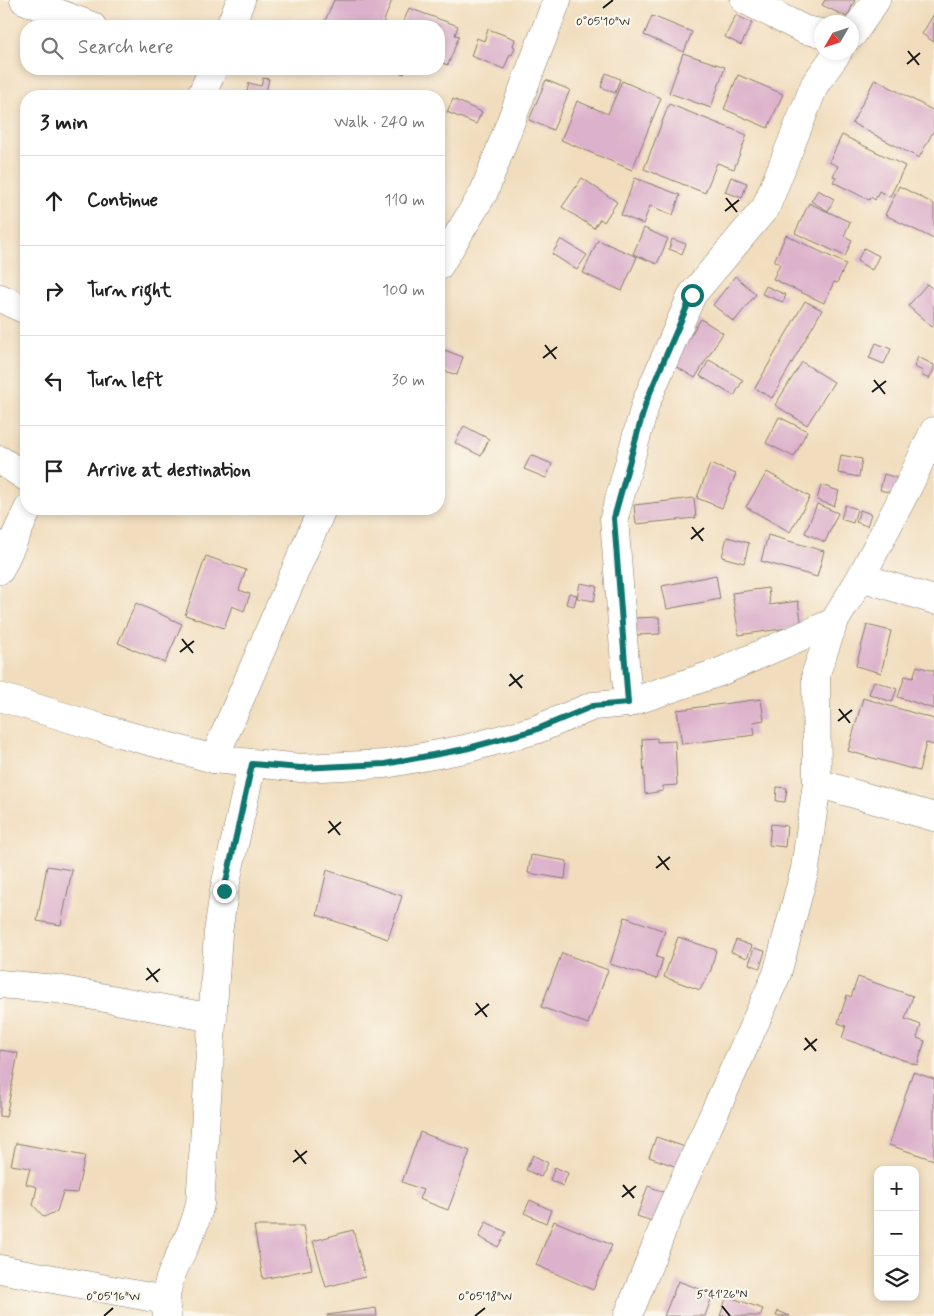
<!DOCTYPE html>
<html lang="en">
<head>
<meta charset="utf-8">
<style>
  body { margin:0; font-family:Mynerve,sans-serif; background:#f6f6f6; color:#222 }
  .controls { position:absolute; right:15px; bottom:15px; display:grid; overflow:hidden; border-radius:10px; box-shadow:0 2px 8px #0003 }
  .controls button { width:45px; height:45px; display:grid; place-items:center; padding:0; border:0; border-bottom:1px solid #e0e0e0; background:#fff; color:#222; font:25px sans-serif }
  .compass { position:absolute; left:814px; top:15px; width:45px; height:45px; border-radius:50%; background:#fff; box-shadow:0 2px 8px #0003; rotate:231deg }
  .stop { position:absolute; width:15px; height:15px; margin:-11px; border:4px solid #0f766e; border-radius:50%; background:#fff }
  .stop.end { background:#0f766e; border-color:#fff; box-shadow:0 1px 5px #0008 }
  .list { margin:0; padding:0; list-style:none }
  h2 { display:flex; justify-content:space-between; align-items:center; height:65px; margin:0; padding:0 20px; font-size:21px }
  h2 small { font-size:16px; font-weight:400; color:#767676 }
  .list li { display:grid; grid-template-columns:32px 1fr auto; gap:15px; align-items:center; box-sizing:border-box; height:90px; padding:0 20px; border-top:1px solid #e0e0e0 }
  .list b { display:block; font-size:19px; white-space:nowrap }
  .list em { font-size:16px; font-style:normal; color:#767676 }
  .icon { flex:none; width:28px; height:28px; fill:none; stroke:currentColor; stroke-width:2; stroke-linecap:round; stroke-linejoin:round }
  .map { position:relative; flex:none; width:934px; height:1316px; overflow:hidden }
  .search { position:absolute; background:#fff; box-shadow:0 2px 8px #0003; left:20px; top:20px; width:425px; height:55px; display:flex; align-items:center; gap:12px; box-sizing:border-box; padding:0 18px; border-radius:20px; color:#767676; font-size:19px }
  .panel { position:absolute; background:#fff; box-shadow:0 2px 8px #0003; left:20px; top:90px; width:425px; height:425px; border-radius:20px }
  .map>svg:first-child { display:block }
  .building { fill:#dcb1cb }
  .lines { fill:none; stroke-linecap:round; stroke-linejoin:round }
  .street-casing { stroke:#867c6c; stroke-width:29 }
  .street { stroke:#fff; stroke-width:28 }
  .route { stroke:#0f766e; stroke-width:6 }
  .ticks { fill:none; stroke:#1c1c1c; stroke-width:2 }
  .ticks-label { font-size:12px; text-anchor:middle; fill:#1c1c1c; stroke:#fbf7ec; stroke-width:4.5; stroke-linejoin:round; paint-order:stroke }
</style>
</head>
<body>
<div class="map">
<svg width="934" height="1316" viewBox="0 0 934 1316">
  <rect width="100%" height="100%" fill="#fbf7ec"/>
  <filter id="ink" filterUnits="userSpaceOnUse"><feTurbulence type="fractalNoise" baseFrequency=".02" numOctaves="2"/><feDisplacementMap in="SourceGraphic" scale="10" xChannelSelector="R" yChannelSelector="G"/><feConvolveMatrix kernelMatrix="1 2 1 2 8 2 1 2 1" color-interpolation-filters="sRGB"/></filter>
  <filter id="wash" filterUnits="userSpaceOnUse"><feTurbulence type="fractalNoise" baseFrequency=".0096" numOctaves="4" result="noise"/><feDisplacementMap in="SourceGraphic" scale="20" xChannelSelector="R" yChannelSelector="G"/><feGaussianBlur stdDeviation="1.12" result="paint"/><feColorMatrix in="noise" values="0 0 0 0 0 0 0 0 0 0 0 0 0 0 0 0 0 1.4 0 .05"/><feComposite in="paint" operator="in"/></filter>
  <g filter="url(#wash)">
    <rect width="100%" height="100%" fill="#f1ddbd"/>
    <g id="blocks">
      <g class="building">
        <path d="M334 0H392L382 26 375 25V26H323Z"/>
        <path d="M825 0H855L847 17 822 5Z"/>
        <path d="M409 8 458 26 455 35 459 36 448 65 439 62V26H402Z"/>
        <path d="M934 14V42L922 34Z"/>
        <path d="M736 15 752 23 741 45 725 37Z"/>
        <path d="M652 16 692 32 684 52 644 35Z"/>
        <path d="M488 29 515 39 513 46 515 47 512 55 510 54 504 69 471 56 477 38 484 41Z"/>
        <path d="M683 53 725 67 711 108 669 93Z"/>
        <path d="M390 69H406L404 74Z"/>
        <path d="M606 73 620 79 615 93 601 87Z"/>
        <path d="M738 75 783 94 768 128 724 109Z"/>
        <path d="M263 78 269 79 265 96H246L249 83 261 86Z"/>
        <path d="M875 79 934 111V130L919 158 852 123Z"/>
        <path d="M546 80 570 90 553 130 529 120Z"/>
        <path d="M622 81 661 98 632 170 561 140 577 101 608 114Z"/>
        <path d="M453 99 482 112 476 124 447 112Z"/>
        <path d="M669 104 747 135 734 169 717 163 705 193 644 169Z"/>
        <path d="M842 135 905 166 890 197 879 191 875 200 871 197 869 200 833 182 836 177 833 176 838 166 829 162Z"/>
        <path d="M731 177 747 183 742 198 725 192Z"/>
        <path d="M582 178 617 202 604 222 600 219 594 228 562 207Z"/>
        <path d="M635 178 680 195 673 215 650 206 643 224 621 215Z"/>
        <path d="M899 186 934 204V239L885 215Z"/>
        <path d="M818 190 834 199 828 211 811 201Z"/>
        <path d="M809 203 850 222 844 236 852 240 845 256 795 233Z"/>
        <path d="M644 228 668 239 657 264 633 254Z"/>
        <path d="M786 235 846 264 837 283 834 282 824 303 773 279 780 264 774 261Z"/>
        <path d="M561 239 587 255 577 270 552 254Z"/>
        <path d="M672 239 686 244 682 254 669 249Z"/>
        <path d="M598 240 637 257 622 291 583 273Z"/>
        <path d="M864 248 879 256 872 270 857 261Z"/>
        <path d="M735 276 756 294 734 322 713 305Z"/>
        <path d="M927 284 934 290V325L932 327 908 306Z"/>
        <path d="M766 286 786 295 783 302 762 294Z"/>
        <path d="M805 301 822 310 772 398 755 388Z"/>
        <path d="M701 319 723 333 695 378 672 364Z"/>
        <path d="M876 343 891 349 884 364 869 358Z"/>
        <path d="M439 348 463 357 457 375 439 369Z"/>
        <path d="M918 357 934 365V369L929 379 921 375 923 371 914 367Z"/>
        <path d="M709 360 743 380 734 396 700 376Z"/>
        <path d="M802 362 834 382 807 425 775 405Z"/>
        <path d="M779 417 807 431 794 457 766 443Z"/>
        <path d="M464 426 489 439 481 456 455 443Z"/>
        <path d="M531 455 552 464 546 478 524 469Z"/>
        <path d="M841 455 862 459 859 477 838 473Z"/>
        <path d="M710 464 736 474 722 508 697 498Z"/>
        <path d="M767 472 810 497 790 532 746 507Z"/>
        <path d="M884 474 901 479 896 494 880 490Z"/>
        <path d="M821 485 839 491 834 506 817 500Z"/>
        <path d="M694 498 696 518 636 524 634 505Z"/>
        <path d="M817 504 838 513 825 542 805 533Z"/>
        <path d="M845 505 857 509 853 523 841 519Z"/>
        <path d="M860 510 871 514 867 526 856 522Z"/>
        <path d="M768 535 824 551 817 577 761 561Z"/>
        <path d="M727 537 749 543 744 563 722 557Z"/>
        <path d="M206 556 246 570 239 590 250 594 244 611 232 606 224 628 185 615Z"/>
        <path d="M716 575 720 599 667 609 662 586Z"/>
        <path d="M580 583 597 586 594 601 577 598Z"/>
        <path d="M768 588 770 605 798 601 802 626 739 635 732 593Z"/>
        <path d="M569 593 577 595 574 606 566 604Z"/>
        <path d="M136 603 182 624 165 663 118 643Z"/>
        <path d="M659 617 660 634 636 635 635 618Z"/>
        <path d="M867 625 891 631 881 673 856 666Z"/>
        <path d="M917 666 934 671V709L898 697 905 676 913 678Z"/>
        <path d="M874 681 897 689 892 702 869 694Z"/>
        <path d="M863 698 934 719V745L926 743 919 771 848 751Z"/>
        <path d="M761 699 764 720 753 722 755 735 682 744 677 710Z"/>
        <path d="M657 738V742L675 741 677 785 663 786V791L645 794 642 739Z"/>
        <path d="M777 787 787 788 785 802 776 801Z"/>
        <path d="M771 824 787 826 785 847 769 845Z"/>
        <path d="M531 855 567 861 565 879 528 873Z"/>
        <path d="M47 866 72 870 61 925 37 921Z"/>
        <path d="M327 870 402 896 388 939 317 915Z"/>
        <path d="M625 917 665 931 656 957 663 959 657 979 610 964Z"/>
        <path d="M678 937 716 950 711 970 700 990 664 977Z"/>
        <path d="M736 940 752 946 747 958 731 952Z"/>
        <path d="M754 948 765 951 760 968 749 964Z"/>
        <path d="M562 953 608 970 588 1024 541 1007Z"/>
        <path d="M858 977 913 996 905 1019 921 1025 917 1038 925 1041 917 1065 842 1038 846 1026 838 1023 847 995 851 997Z"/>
        <path d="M0 1050 18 1053 6 1117 0 1116Z"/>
        <path d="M913 1072 934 1079V1160L889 1145Z"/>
        <path d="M420 1132 470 1151 448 1210 419 1199 423 1190 402 1182Z"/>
        <path d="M656 1137 685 1147 677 1167 649 1157Z"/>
        <path d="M16 1143 85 1156 77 1193 63 1192 57 1211 44 1217 33 1205 37 1187 26 1184 30 1168 11 1165Z"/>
        <path d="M533 1155 548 1163 541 1177 526 1170Z"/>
        <path d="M555 1167 568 1173 563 1186 550 1180Z"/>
        <path d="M648 1186 666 1193 655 1222 637 1216Z"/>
        <path d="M530 1200 551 1210 546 1223 524 1213Z"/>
        <path d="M554 1221 612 1245 593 1290 536 1265Z"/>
        <path d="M486 1222 506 1232 498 1247 479 1237Z"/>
        <path d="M254 1226H303L312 1269 263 1279Z"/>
        <path d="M353 1230 365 1277 326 1287 313 1241Z"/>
        <path d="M678 1281 713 1294 705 1316H664Z"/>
        <path d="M727 1296 763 1309 760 1316H720Z"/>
        <path d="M376 1308 377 1316H327V1315Z"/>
        <path d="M778 1311 790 1316H776Z"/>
      </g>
    </g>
  </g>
  <g filter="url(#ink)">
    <use href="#blocks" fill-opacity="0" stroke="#867c6c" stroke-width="1"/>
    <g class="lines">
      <defs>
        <g id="street">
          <path d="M24 0 92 26"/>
          <path d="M745 0 805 30 822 33"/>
          <path d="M230 26 241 0"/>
          <path d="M852 35 876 0"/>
          <path d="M201 96 213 69"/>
          <path d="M439 266 484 192 557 0"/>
          <path d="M0 298 26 310"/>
          <path d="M0 460 26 477"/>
          <path d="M0 570 28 509"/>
          <path d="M861 577 934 600"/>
          <path d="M0 697 101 728 214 759 301 768 385 764 465 749 535 730 593 706 628 703 720 672 834 622"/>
          <path d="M628 703 614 518 646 402 692 295 766 207 815 84 838 52"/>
          <path d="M214 759 322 509"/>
          <path d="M817 783 934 817"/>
          <path d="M0 984 57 989 213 1018"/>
          <path d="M0 1269 165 1300"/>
          <path d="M167 1316C160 1283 182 1256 193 1227 196 1220 198 1212 200 1204L218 933 224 891 252 764"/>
          <path d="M628 1316 670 1211 777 974 805 869 817 783 816 673 834 622 861 577 909 485 934 431"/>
        </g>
      </defs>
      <use href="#street" class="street-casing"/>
      <use href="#street" class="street"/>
    </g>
  </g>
  <g class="lines" filter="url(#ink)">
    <path class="route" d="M224 891 252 764 301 768 385 764 465 749 535 730 593 706 628 703 614 518 646 402 692 295"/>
  </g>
  <path class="ticks" d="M603 8 613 0M908 51 919 65M907 64 920 53M726 198 737 212M725 211 739 200M545 345 556 359M543 358 557 347M874 380 885 394M872 392 886 381M692 527 703 541M691 539 704 528M182 639 193 653M180 652 194 641M510 674 522 688M509 686 523 675M839 709 850 723M838 721 852 710M329 821 340 835M328 833 341 822M658 856 669 870M656 868 670 857M147 968 158 982M146 980 160 969M476 1003 487 1017M475 1015 489 1004M805 1038 816 1051M804 1050 817 1039M295 1150 306 1164M293 1162 307 1151M623 1185 634 1198M622 1197 636 1186M722 1306 730 1316M104 1316 113 1308M475 1316 485 1308"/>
  <g class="ticks-label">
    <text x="603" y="25">0°05'10"W</text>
    <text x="722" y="1298">5°41'26"N</text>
    <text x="113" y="1300">0°05'16"W</text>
    <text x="485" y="1300">0°05'18"W</text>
  </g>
</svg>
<div class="controls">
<button>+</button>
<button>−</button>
<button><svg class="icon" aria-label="layers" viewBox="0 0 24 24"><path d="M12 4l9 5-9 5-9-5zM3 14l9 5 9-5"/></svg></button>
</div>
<svg class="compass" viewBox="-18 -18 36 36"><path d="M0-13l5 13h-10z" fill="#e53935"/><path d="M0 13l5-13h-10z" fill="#767676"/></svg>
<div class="stop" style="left:692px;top:295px"></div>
<div class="stop end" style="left:224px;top:891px"></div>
<div class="search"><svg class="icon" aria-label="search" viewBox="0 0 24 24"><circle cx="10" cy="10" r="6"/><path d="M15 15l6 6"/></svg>Search here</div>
<section class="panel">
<h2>3 min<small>Walk · 240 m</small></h2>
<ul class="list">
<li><svg class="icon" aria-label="ahead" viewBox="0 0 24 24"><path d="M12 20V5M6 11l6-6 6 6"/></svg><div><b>Continue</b></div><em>110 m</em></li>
<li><svg class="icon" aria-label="right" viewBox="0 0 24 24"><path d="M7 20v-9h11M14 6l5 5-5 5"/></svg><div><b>Turn right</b></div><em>100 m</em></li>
<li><svg class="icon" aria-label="left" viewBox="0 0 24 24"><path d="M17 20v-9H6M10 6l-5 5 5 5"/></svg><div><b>Turn left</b></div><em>30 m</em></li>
<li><svg class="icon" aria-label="arrive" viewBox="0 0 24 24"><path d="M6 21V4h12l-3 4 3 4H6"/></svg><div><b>Arrive at destination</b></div></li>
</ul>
</section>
</div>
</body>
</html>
